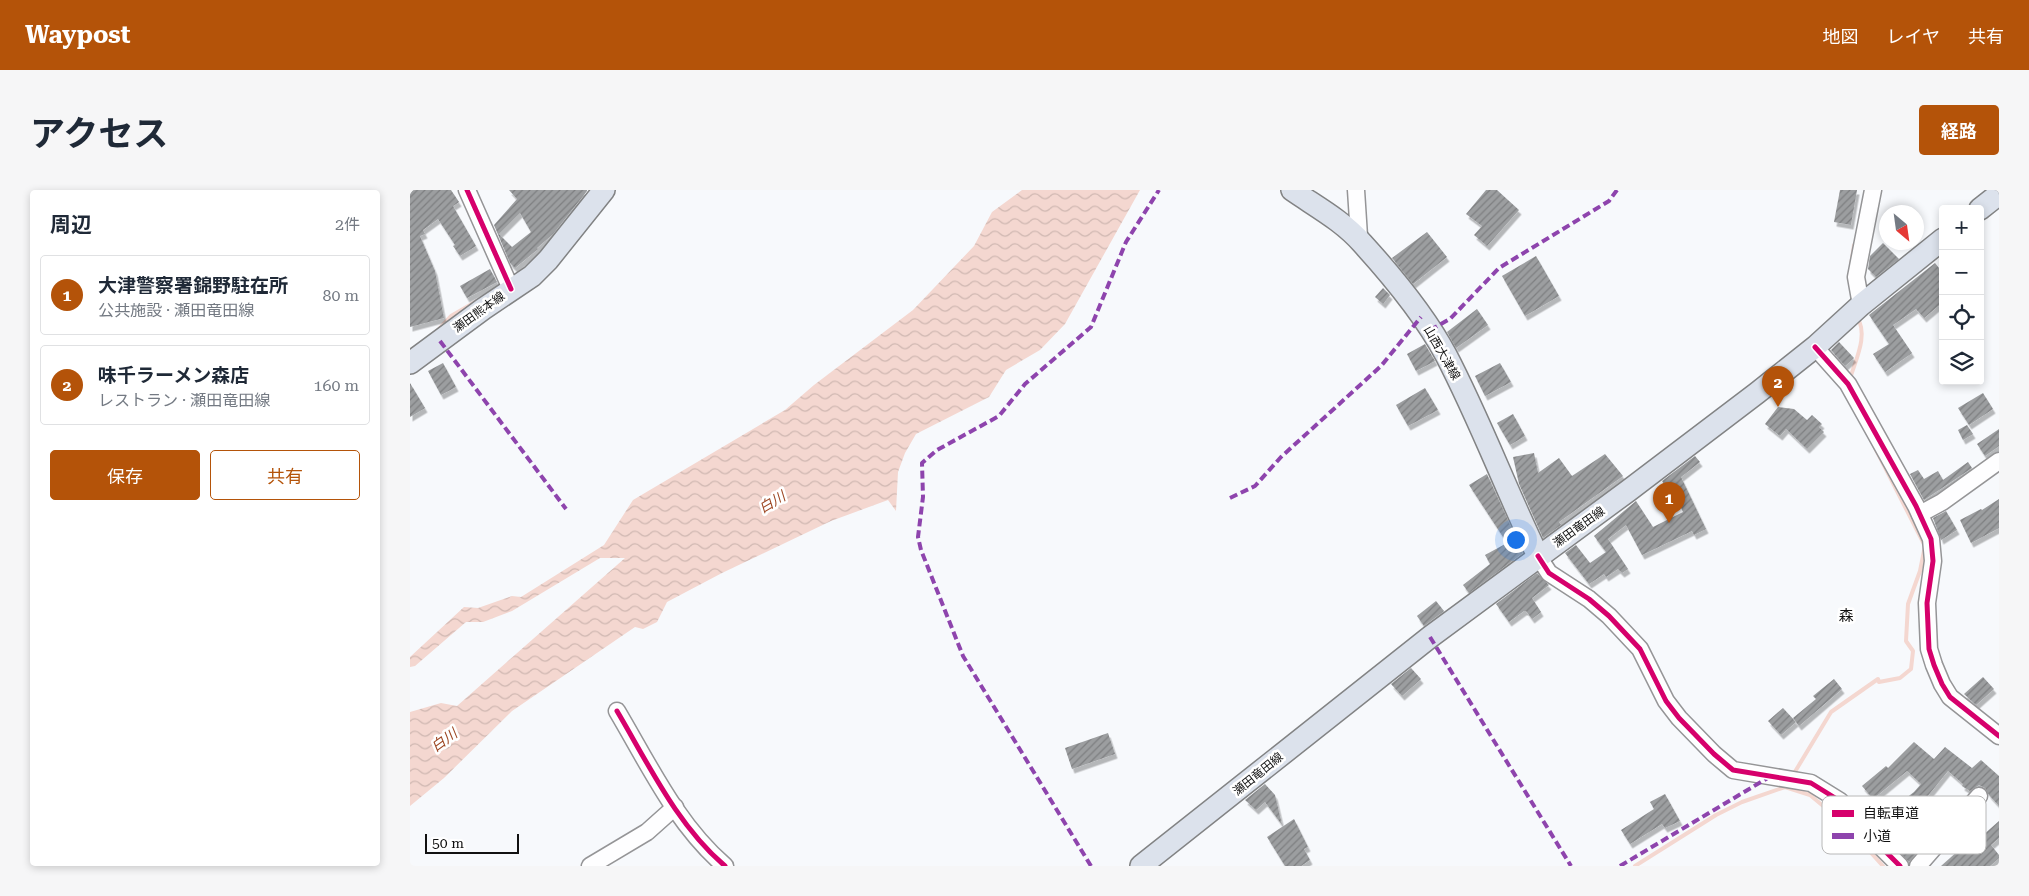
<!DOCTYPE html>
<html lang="ja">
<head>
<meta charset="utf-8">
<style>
  body { margin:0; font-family:"Roboto Serif","Noto Sans JP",serif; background:#f6f6f7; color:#1f2937 }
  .controls { position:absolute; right:15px; top:15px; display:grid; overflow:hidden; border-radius:5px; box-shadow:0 2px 8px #0003 }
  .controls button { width:45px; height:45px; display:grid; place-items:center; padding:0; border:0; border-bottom:1px solid #e0e1e3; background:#fff; color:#1f2937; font:25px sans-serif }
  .compass { position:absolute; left:1469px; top:15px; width:45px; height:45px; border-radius:50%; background:#fff; box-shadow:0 2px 8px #0003; rotate:151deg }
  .scale { position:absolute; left:15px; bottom:12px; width:94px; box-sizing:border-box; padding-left:5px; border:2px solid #111; border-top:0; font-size:14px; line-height:18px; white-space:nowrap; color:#111; -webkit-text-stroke:4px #fff; paint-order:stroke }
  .you { position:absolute; left:1105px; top:349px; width:18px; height:18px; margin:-12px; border:4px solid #fff; border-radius:50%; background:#1a73e8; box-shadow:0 0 0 8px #1a73e833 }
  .badge { display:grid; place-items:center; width:32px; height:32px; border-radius:50%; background:#b45309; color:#fff; font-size:16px; font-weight:700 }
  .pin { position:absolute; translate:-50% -41px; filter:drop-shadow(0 1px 2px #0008) }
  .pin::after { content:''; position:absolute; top:26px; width:18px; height:15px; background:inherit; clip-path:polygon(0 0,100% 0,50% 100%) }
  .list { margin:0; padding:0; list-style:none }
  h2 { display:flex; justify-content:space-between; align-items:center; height:65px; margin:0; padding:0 20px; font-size:21px }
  h2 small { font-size:16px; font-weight:400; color:#747a83 }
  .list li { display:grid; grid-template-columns:32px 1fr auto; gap:15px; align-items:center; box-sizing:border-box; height:80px; margin:0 10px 10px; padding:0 10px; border:1px solid #e0e1e3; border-radius:5px }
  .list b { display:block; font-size:19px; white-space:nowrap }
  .list p { margin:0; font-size:16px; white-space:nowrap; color:#747a83 }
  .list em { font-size:16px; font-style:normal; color:#747a83 }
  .actions { display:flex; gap:10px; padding:15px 20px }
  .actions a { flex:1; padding:11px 0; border:1px solid #b45309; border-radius:5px; text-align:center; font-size:18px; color:#b45309 }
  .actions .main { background:#b45309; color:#fff }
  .icon { flex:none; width:28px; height:28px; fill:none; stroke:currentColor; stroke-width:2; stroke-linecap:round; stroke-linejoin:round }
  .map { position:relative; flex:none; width:1589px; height:676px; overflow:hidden; border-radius:5px }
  header { display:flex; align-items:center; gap:30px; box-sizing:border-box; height:70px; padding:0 25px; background:#b45309; color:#fff }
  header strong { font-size:24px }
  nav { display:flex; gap:28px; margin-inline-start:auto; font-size:18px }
  .intro { display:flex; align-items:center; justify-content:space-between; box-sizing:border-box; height:120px; padding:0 30px }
  h1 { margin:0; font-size:35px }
  .button { padding:12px 22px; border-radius:5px; background:#b45309; color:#fff; font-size:18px; font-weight:700 }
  main { display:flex; gap:30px; padding:0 30px }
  aside { flex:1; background:#fff; border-radius:5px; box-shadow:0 2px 8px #0003 }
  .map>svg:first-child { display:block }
  .water { fill:url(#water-waves) }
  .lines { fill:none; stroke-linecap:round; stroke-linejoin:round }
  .stream { stroke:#f4d7d0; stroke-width:4 }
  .building { fill:url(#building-hatch); fill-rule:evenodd; filter:url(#shadow) }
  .minor-casing { stroke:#959597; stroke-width:19 }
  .major-casing { stroke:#828384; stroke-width:24 }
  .minor { stroke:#fefeff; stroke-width:16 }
  .major { stroke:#dce2ec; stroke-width:21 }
  .quiet { stroke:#8e44ad; stroke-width:4; stroke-dasharray:8 4; stroke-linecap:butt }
  .cycleway-casing { stroke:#fff; stroke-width:8 }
  .cycleway { stroke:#d6006c; stroke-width:5 }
  .labels { text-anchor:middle; stroke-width:5; stroke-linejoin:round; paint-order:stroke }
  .street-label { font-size:12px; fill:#111; stroke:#fff }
  .water-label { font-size:14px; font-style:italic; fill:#9c4521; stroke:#fff }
  .quarter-label { font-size:15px; fill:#111; stroke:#fff }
  .key { fill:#fff; stroke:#b8b8b8; stroke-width:1 }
  .key-label { font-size:14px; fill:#111 }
</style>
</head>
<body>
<header>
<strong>Waypost</strong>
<nav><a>地図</a><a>レイヤ</a><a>共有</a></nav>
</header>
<div class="intro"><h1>アクセス</h1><a class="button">経路</a></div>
<main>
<aside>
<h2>周辺<small>2件</small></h2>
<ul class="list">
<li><span class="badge">1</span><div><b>大津警察署錦野駐在所</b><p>公共施設 · 瀬田竜田線</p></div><em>80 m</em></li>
<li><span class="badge">2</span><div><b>味千ラーメン森店</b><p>レストラン · 瀬田竜田線</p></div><em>160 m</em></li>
</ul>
<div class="actions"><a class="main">保存</a><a>共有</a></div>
</aside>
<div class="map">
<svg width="1589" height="676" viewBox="0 0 1589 676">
  <defs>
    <pattern id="water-waves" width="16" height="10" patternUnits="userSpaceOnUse" patternTransform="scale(1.25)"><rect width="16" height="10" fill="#f4d7d0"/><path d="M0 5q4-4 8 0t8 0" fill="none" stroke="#d0b8b2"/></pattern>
    <pattern id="building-hatch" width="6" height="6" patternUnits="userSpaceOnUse" patternTransform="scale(1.25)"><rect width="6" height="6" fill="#9c9ea0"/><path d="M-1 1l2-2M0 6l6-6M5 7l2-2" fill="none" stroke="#7e7f81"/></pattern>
    <filter id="shadow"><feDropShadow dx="2.5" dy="4.5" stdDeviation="0" flood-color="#0004"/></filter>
  </defs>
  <rect width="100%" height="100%" fill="#f7f9fc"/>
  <path class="water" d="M612 0H730L655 134 630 160 596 180 579 207 506 244 495 263 488 282 486 321 478 310 421 331 312 383 257 412 247 432 233 439 225 437 102 521 34 588 0 616V522L31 513 47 516 215 368H190L102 421 73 432H56L5 476 0 477V467L54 417 68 418 102 406 111 407 194 355 223 310 375 220 404 195 503 120 564 56 582 22Z"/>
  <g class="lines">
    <g class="stream">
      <path d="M1441 75 1444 55"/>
      <path d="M27 141 41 126 67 111"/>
      <path d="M1440 189C1445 171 1459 145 1447 127"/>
      <path d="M1383 585 1421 522 1468 489 1469 492 1490 488 1501 479 1503 461 1496 451 1498 414 1510 381 1515 356 1459 246"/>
      <path d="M1375 597 1400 605 1436 635 1473 676"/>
      <path d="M1225 676 1306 625 1332 612 1375 597 1378 593"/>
    </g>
  </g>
  <g class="building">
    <path d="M3 0H41L49 12 43 16 66 56 50 66 43 56 45 55 28 29 13 40 15 44 10 46 25 81 34 128 0 137V4Z"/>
    <path d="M99 0H177V1L143 44 127 58 128 59 105 78 100 73 84 35 107 9ZM110 23 121 42 102 57 89 44Z"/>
    <path d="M1076 0H1087L1109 20 1077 56 1064 45 1072 36 1056 24Z"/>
    <path d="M1430 0H1447L1441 35 1424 32Z"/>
    <path d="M1017 42 1037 67 1003 94 982 68Z"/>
    <path d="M1473 53 1489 69 1466 87 1458 79 1460 66Z"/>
    <path d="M1126 66 1149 106 1115 126 1092 86Z"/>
    <path d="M1525 73 1533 83V112L1514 128 1506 119 1483 135 1502 163 1475 182 1463 164 1479 154 1459 125Z"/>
    <path d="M80 79 87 92 57 108 50 96Z"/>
    <path d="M973 98 980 105 973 114 965 107Z"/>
    <path d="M1067 119 1078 135 1046 158 1037 142Z"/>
    <path d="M1429 152 1444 168 1435 176 1421 160Z"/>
    <path d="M1015 154 1025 171 1006 181 997 164Z"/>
    <path d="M33 173 46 197 31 205 18 181Z"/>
    <path d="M1090 173 1101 192 1075 206 1065 186Z"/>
    <path d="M0 193 15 218 0 227Z"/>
    <path d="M1015 198 1028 220 998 236 986 215Z"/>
    <path d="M1573 203 1583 219 1559 235 1548 218Z"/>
    <path d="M1368 217 1384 219 1397 230 1402 225 1412 234 1409 237 1414 242 1397 259 1376 239 1370 246 1355 234Z"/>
    <path d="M1103 224 1115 246 1100 255 1087 233Z"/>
    <path d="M1557 235 1563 244 1553 250 1548 240Z"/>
    <path d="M1589 239V256L1575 266 1567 254Z"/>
    <path d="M1124 263 1128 283 1149 268 1162 286 1195 264 1213 286 1149 332 1151 335 1133 348 1109 294 1103 267Z"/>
    <path d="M1285 266 1290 272 1271 287 1296 339 1284 345 1282 341 1232 365 1216 335 1198 349 1218 379 1212 383 1208 379 1196 387 1194 384 1179 394 1155 363 1166 355 1180 373 1196 362 1184 346 1226 311 1243 337 1273 322 1264 302 1261 304 1252 291Z"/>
    <path d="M1558 272 1562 278 1514 310 1500 284 1508 280 1514 289 1528 281 1533 290Z"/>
    <path d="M1077 284 1113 363 1059 403 1053 395 1080 374 1075 365 1097 353 1059 295Z"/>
    <path d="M1589 309V338L1561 353 1550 330 1571 319 1572 320Z"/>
    <path d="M1536 321 1547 340 1531 350 1523 328Z"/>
    <path d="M1127 383 1139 395 1122 408 1131 422 1122 429 1116 421H1114L1099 432 1086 414Z"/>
    <path d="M1026 411 1034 421 1014 436 1007 426Z"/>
    <path d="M1001 478 1011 489 992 506 981 494Z"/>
    <path d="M1573 487 1584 499 1566 515 1554 504Z"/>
    <path d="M1424 489 1432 499 1389 536 1383 528 1406 509 1403 506Z"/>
    <path d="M1373 518 1386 532 1371 545 1358 531Z"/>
    <path d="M698 543 705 564 662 579 655 558Z"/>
    <path d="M1504 552 1524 569 1535 557 1562 578 1571 570 1589 586V616L1579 605 1575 598 1569 595 1560 601 1552 596 1553 594 1538 581 1512 613 1532 633 1499 672 1481 653 1486 647 1471 627 1504 602 1511 594 1497 581 1463 609 1452 596 1476 576 1478 578Z"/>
    <path d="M855 594 865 605 872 635 855 612 846 620 835 610Z"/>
    <path d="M1255 604 1270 631 1255 638 1252 634 1220 654 1211 640 1244 619 1240 612Z"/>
    <path d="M884 629 898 657 894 659 900 670 891 676H875L857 647Z"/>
    <path d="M1589 631V648L1581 655 1589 665V668L1580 676H1531L1558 652 1550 643 1560 632 1572 646Z"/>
  </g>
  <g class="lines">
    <defs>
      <g id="minor">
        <path d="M57 0 101 99"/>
        <path d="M946 0 949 46 951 52"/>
        <path d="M1451 115 1446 87 1463 0"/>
        <path d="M1405 157 1438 194 1506 316 1521 349 1523 371 1517 413 1519 459 1524 475 1532 494 1540 507 1589 546"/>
        <path d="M1510 324 1532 312 1589 271"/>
        <path d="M1128 366 1139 383 1179 409 1199 426 1230 459 1256 511 1269 528 1304 564 1323 580 1401 593 1430 611 1452 638 1490 676"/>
        <path d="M207 521C239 575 267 635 315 676"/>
        <path d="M180 676 237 642 265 617"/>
        <path d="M1508 676 1569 606"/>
      </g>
      <g id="major">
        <path d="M882 0C905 16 933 31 952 53 983 87 1014 124 1036 165 1070 230 1096 300 1128 366"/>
        <path d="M1570 19 1589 4"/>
        <path d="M0 173 73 119 122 86 138 70 194 0"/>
        <path d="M731 676 1020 447 1218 301 1347 203 1405 157 1451 115 1533 49"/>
      </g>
    </defs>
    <use href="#minor" class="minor-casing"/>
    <use href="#major" class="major-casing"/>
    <use href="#minor" class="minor"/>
    <use href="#major" class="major"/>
    <g class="quiet">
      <path d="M1020 140 1040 129 1089 78 1199 11 1207 0"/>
      <path d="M30 151 156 319"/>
      <path d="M820 308 845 296 871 267 971 176 1011 127"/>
      <path d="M1020 447 1161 676"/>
      <path d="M681 676 553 466 511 360 508 347 513 307 512 273 527 260 589 226 615 194 681 137 716 52 749 0"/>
      <path d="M1210 676 1361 586"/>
    </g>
    <defs>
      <g id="cycleway">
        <path d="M57 0 101 99"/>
        <path d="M1405 157 1438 194 1506 316 1521 349 1523 371 1517 413 1519 459 1524 475 1532 494 1540 507 1589 546"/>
        <path d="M1128 366 1139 383 1179 409 1199 426 1230 459 1256 511 1269 528 1304 564 1323 580 1401 593 1430 611 1452 638 1490 676"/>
        <path d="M207 521C239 575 267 635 315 676"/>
      </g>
    </defs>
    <use href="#cycleway" class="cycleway-casing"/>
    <use href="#cycleway" class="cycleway"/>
  </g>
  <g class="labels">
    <g class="street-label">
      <text transform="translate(69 122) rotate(-36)" y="4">瀬田熊本線</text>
      <text transform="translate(1032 163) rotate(60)" y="4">山西大津線</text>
      <text transform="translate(1169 337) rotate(-36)" y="4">瀬田竜田線</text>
      <text transform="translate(848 584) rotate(-39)" y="4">瀬田竜田線</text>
    </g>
    <g class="water-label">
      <text transform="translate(362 312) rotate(-31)" y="5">白川</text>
      <text transform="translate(34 550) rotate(-36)" y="5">白川</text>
    </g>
    <g class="quarter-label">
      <text x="1436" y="431">森</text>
    </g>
  </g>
  <rect x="1412" y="606" width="164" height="58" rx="8" class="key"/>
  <rect x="1422" y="620" width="22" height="7" fill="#d6006c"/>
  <rect x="1422" y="643" width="22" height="6" fill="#8e44ad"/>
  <g class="key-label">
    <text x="1453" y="628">自転車道</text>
    <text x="1453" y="651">小道</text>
  </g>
</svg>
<div class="controls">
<button>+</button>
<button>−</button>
<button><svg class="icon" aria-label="locate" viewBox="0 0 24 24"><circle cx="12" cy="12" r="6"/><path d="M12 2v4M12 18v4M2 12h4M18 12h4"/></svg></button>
<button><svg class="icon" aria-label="layers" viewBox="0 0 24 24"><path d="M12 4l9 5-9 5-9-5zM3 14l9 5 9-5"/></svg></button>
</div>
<svg class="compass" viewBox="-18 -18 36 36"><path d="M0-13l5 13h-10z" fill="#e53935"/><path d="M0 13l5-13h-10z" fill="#747a83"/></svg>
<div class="scale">50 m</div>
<div class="you"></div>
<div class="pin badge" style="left:1259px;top:333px">1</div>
<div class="pin badge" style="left:1368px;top:217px">2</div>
</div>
</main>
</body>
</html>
